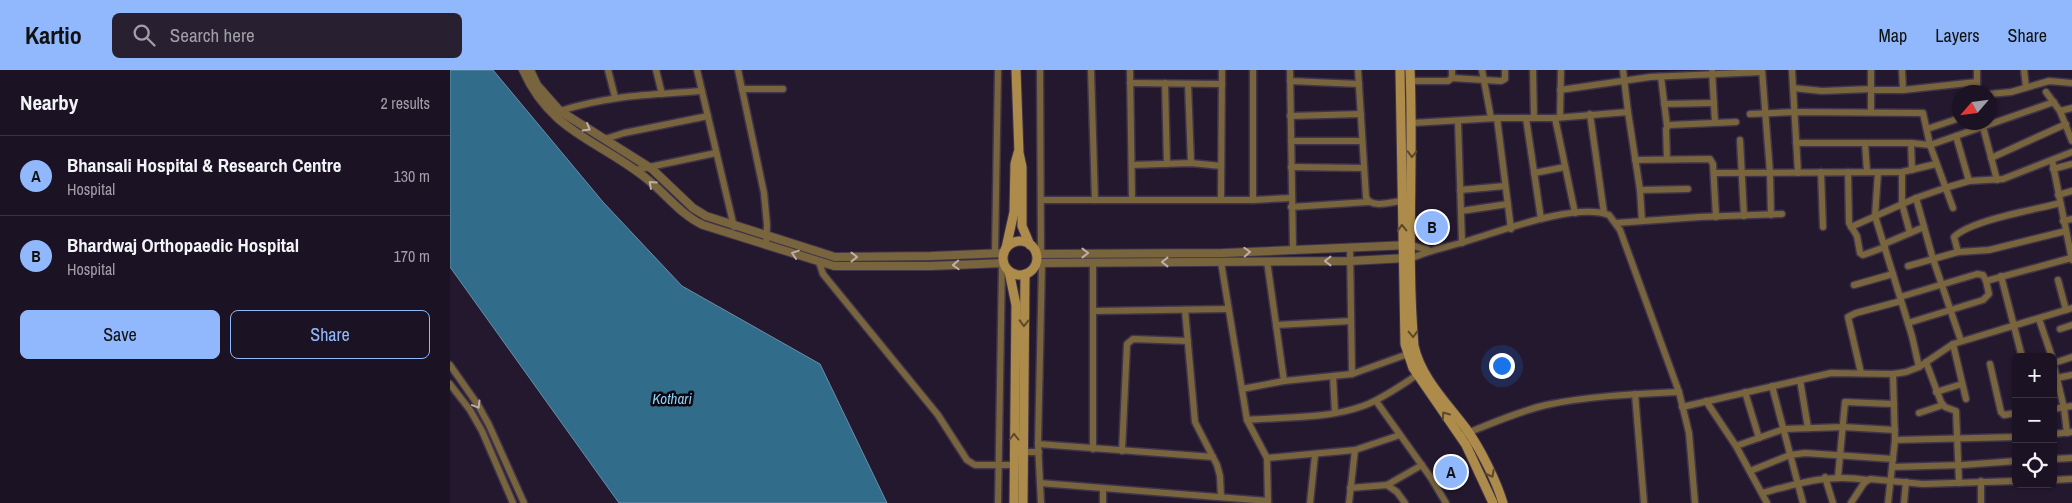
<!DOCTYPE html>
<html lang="en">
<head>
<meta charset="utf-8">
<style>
  body { margin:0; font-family:"Archivo Narrow",sans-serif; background:#282030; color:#f1f3f6 }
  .controls { position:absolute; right:15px; bottom:15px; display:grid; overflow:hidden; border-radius:8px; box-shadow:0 1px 4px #0004 }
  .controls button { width:45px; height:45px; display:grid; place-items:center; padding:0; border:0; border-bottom:1px solid #393241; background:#1b1223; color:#f1f3f6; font:25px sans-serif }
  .compass { position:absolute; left:1502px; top:15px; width:45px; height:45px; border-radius:50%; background:#1b1223; box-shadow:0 1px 4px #0004; rotate:242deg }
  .you { position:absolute; left:1051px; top:295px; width:18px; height:18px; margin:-12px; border:4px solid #fff; border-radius:50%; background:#1a73e8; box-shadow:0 0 0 8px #1a73e833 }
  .badge { display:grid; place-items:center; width:32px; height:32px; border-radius:50%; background:#91b8fd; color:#111; font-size:16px; font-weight:700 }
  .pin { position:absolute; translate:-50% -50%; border:2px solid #fff; box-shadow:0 1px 5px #0006 }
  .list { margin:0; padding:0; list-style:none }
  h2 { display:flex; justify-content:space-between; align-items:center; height:65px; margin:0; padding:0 20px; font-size:21px }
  h2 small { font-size:16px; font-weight:400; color:#a09ea6 }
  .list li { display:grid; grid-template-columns:32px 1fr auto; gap:15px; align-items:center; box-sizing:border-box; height:80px; padding:0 20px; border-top:1px solid #393241 }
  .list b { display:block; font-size:19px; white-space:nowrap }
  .list p { margin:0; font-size:16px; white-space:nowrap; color:#a09ea6 }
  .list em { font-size:16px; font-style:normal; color:#a09ea6 }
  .actions { display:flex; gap:10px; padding:15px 20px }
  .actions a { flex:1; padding:11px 0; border:1px solid #91b8fd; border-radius:8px; text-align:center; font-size:18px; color:#91b8fd }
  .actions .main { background:#91b8fd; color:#111 }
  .icon { flex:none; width:28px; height:28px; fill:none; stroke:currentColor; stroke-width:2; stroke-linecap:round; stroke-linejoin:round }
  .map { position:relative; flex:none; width:1622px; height:433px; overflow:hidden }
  header { display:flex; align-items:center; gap:30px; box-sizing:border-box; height:70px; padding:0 25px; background:#91b8fd; color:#111 }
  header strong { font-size:24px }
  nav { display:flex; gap:28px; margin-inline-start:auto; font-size:18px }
  .search { width:350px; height:45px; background:#282030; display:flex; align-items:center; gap:12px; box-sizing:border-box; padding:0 18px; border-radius:8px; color:#a09ea6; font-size:19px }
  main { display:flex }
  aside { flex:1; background:#1b1223 }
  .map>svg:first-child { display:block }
  .water { fill:#316c8a; stroke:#688fa9 }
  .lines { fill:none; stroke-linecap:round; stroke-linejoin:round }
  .minor-casing { stroke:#40344a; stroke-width:9 }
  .tertiary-casing { stroke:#40344a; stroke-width:10 }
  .secondary-casing { stroke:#40344a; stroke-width:11 }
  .minor { stroke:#78643d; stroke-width:6 }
  .tertiary { stroke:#78643d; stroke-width:8 }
  .secondary { stroke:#ad8b4a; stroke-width:9 }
  .oneway { stroke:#bcafa9 }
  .oneway2 { stroke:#5c482c }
  .labels { text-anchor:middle; stroke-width:5; stroke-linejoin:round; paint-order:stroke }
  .water-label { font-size:15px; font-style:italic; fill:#8cd0f4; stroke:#0b060f }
</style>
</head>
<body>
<header>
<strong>Kartio</strong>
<div class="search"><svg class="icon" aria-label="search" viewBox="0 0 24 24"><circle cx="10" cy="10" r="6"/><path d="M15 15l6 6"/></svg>Search here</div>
<nav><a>Map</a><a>Layers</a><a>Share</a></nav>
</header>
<main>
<aside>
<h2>Nearby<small>2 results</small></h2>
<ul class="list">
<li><span class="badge">A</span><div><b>Bhansali Hospital &amp; Research Centre</b><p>Hospital</p></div><em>130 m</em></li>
<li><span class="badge">B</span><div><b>Bhardwaj Orthopaedic Hospital</b><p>Hospital</p></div><em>170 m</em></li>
</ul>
<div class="actions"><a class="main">Save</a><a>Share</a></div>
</aside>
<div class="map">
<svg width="1622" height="433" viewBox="0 0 1622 433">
  <rect width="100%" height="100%" fill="#24182f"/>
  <path class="water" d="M0 0H43L153 132 232 216 370 294 437 433H169L0 197Z"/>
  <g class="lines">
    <defs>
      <g id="minor">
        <path d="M158 0 165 27"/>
        <path d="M206 0 212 24"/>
        <path d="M247 0 284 157"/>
        <path d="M288 0 314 123 317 155 316 175"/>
        <path d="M590 0 591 184"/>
        <path d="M641 0 645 130"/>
        <path d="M680 0 682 128"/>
        <path d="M840 0 843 179"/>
        <path d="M908 0 916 127C921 139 940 132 951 131"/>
        <path d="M1032 0 1041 48"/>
        <path d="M1083 0 1084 48"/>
        <path d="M1173 0 1178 42"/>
        <path d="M1262 0 1265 52"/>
        <path d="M1312 0 1320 103 1321 145"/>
        <path d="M1342 0 1348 103"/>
        <path d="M1421 0V42"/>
        <path d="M1452 0 1453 20"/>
        <path d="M1527 0V22"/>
        <path d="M1574 0 1576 17"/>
        <path d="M1211 7 1217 56"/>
        <path d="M1002 8 1051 11 1055 9V0"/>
        <path d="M840 11 909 14"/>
        <path d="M961 11H998L1002 8V0"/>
        <path d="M680 13 772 14"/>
        <path d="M715 13 717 94"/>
        <path d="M738 14 741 93"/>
        <path d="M1343 18 1372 21 1421 19"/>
        <path d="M292 19H333"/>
        <path d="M1110 20 1200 7 1312 2"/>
        <path d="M1421 20H1453L1527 12"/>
        <path d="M1596 22 1610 41 1622 71"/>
        <path d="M1540 24 1561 22 1599 11 1622 13"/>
        <path d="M1214 34 1264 33"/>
        <path d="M110 41C160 25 200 25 252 21"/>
        <path d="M1610 41 1622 38"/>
        <path d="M1140 44 1154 143"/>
        <path d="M1300 44 1344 42 1473 43 1480 75 1503 138"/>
        <path d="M840 46 911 44"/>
        <path d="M1110 47 1111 0"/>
        <path d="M1047 48 1061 159"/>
        <path d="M1076 48 1091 149"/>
        <path d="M1105 48 1125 143"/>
        <path d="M1008 52 1012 173"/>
        <path d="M962 53 1047 48H1105L1178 42 1190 120 1192 151"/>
        <path d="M1532 53 1547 110"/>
        <path d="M1477 59 1510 48"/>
        <path d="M1506 66 1519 111"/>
        <path d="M155 69 174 63 258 46"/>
        <path d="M1290 70 1294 146"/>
        <path d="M841 71H912"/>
        <path d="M1346 73H1461L1480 75 1604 32"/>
        <path d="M1415 73 1417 102"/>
        <path d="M1461 73 1462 100"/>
        <path d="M1541 88 1616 54"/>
        <path d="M1217 89 1216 59 1219 55 1286 52"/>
        <path d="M1185 90 1260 89 1263 94 1266 147"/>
        <path d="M1602 90 1622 190"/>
        <path d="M682 95 741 93 771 96"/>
        <path d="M841 97 914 98"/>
        <path d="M1603 99 1622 94"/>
        <path d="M185 100 266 83"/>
        <path d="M1371 102 1373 157"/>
        <path d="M1398 102 1399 153 1407 166 1410 183 1413 185 1435 177"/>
        <path d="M1452 102V134L1460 163"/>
        <path d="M1084 103 1115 97"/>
        <path d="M1264 103 1452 102 1486 94"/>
        <path d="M1428 103 1425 146 1462 266 1469 297"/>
        <path d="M1010 120 1055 116"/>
        <path d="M1190 120 1238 119"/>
        <path d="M1608 125 1622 121"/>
        <path d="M1466 128 1483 189 1511 271"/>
        <path d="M771 129 772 0"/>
        <path d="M591 130H803L841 128"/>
        <path d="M803 130V0"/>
        <path d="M841 137 918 132"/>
        <path d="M1011 141 1058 134"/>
        <path d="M1613 151 1622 149"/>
        <path d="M1166 153 1249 147 1332 144"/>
        <path d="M1401 157 1466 128 1495 118 1519 111 1553 109 1622 82"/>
        <path d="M1434 174 1474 157"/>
        <path d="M961 175 978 180"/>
        <path d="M900 178 902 304"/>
        <path d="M1508 182 1504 167C1521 150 1584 140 1610 133"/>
        <path d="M545 184 548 0"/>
        <path d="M962 188C980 180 998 177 1017 171 1051 161 1127 132 1159 145L1170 160 1229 322 1239 363 1245 433"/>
        <path d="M817 191 834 311"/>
        <path d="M369 192 373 204 488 345 517 390 525 395H564"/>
        <path d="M643 192V379"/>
        <path d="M771 192 797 350 817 388 818 433"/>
        <path d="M1458 196 1508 182 1539 180 1616 161"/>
        <path d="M1551 206 1572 287"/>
        <path d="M1608 210 1616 240"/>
        <path d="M1536 211 1621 188"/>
        <path d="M1404 215 1443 204"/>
        <path d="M1450 227 1527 204 1533 205 1536 211 1539 224 1533 230 1458 253"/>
        <path d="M735 240 745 352 767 395 770 406 771 427"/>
        <path d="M643 241 778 239"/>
        <path d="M1589 249 1602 287"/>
        <path d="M826 255 901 251"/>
        <path d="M1610 259 1622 255"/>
        <path d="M1503 274 1516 329"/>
        <path d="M1476 292 1491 332 1495 337 1506 341 1509 413"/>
        <path d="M1603 292 1614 338 1617 363"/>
        <path d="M1604 293 1622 287"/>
        <path d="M1540 294 1551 342 1554 345 1566 343"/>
        <path d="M0 295 28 335 39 355 74 433"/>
        <path d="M1411 303 1398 247 1406 243 1451 231"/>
        <path d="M883 306 885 343"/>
        <path d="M1607 308 1622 305"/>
        <path d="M1350 310 1358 358"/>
        <path d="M0 314 20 340 32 361 63 433"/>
        <path d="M1322 316 1353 433"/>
        <path d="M792 319 834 311 902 304 958 284"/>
        <path d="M1295 322 1309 368"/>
        <path d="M1486 322 1512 314"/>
        <path d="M1185 324 1194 433"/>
        <path d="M926 331 981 408 996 433"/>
        <path d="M1256 331 1286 376 1317 433"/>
        <path d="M1232 337 1381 303 1443 304 1456 302 1469 297 1503 274 1622 238"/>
        <path d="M1603 339 1622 336"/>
        <path d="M1469 343 1493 335"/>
        <path d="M797 350C835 347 877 349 913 336 932 329 950 316 967 305"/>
        <path d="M1603 364 1622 362"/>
        <path d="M1010 366C1038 355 1066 342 1096 335 1139 326 1184 324 1229 322"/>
        <path d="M1445 370 1566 367"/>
        <path d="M588 374 763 387"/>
        <path d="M1286 376 1334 359 1393 357 1445 360"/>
        <path d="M672 381 677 274 683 269 738 271"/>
        <path d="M573 382H589"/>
        <path d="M817 388 905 380 950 365"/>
        <path d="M1603 389 1622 388"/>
        <path d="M1442 397 1512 395 1566 391"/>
        <path d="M1300 401 1340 385 1355 383 1443 389"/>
        <path d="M1375 407 1383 433"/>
        <path d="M1388 407 1395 332 1444 334"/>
        <path d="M1603 410 1622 409"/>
        <path d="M590 413 818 431"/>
        <path d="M937 415 972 395"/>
        <path d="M653 418V433"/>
        <path d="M900 418 937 415 947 422 955 433"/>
        <path d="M1312 423C1350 413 1377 404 1417 410"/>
        <path d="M548 433 552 194"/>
        <path d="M591 433 588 374 592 193"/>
        <path d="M860 433 865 385"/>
        <path d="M899 433 905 380"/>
        <path d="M1401 433 1414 413 1420 409 1473 414 1566 411"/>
        <path d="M1438 433 1445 370 1443 304"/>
        <path d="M1454 433 1456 412"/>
        <path d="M1531 433V411"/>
      </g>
      <g id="tertiary">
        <path d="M73 0C101 63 149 70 197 109 216 124 231 145 253 155L384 196H481L554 193"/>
        <path d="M80 0 87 15 110 41 202 99 243 138 256 146 385 187 481 186 554 183"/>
        <path d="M586 184 773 183 959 175"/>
        <path d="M586 193 900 191 957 188"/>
      </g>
      <g id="secondary">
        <path d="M566 0 569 83 572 97V156L580 175"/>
        <path d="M950 0 955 274 963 298 1016 375 1043 433"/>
        <path d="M960 0C964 92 956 184 964 276 971 308 998 334 1017 360 1031 380 1046 410 1053 433"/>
        <circle cx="570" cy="188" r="17"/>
        <path d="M556 178 564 142 565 94 568 83"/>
        <path d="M559 201 566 235 564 433"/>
        <path d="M573 433 575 204"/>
      </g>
    </defs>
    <use href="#minor" class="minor-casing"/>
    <use href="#tertiary" class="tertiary-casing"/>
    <use href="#secondary" class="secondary-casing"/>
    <use href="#minor" class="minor"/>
    <use href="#tertiary" class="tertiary"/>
    <use href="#secondary" class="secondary"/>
  </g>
  <defs><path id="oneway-chevron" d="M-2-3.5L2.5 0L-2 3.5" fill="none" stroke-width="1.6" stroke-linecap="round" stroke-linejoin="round" transform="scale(1.25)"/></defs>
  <g class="oneway">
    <use href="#oneway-chevron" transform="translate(137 58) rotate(30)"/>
    <use href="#oneway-chevron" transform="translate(202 114) rotate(-138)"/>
    <use href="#oneway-chevron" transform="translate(797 182) rotate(-3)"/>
    <use href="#oneway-chevron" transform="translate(635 183)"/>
    <use href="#oneway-chevron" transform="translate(345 184) rotate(-162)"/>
    <use href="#oneway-chevron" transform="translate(404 187)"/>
    <use href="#oneway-chevron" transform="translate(878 191) rotate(180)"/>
    <use href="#oneway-chevron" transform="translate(715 192) rotate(180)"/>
    <use href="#oneway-chevron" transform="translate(506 195) rotate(178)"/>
    <use href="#oneway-chevron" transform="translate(27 335) rotate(59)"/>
  </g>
  <g class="oneway2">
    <use href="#oneway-chevron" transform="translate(962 84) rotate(91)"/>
    <use href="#oneway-chevron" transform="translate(952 158) rotate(-91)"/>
    <use href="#oneway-chevron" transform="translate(574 253) rotate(91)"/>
    <use href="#oneway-chevron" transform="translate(963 264) rotate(88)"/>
    <use href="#oneway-chevron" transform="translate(995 345) rotate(-125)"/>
    <use href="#oneway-chevron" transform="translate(564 367) rotate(-90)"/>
    <use href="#oneway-chevron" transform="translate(1041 404) rotate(63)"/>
  </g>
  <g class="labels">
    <g class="water-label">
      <text x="222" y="334">Kothari</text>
    </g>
  </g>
</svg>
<div class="controls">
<button>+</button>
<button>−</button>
<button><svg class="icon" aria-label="locate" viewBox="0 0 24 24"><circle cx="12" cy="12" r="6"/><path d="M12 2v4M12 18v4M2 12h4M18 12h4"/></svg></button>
</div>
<svg class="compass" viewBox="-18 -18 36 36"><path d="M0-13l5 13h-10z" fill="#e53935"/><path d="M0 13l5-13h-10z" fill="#a09ea6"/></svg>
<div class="you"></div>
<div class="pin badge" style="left:1001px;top:402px">A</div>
<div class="pin badge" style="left:982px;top:157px">B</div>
</div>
</main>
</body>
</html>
